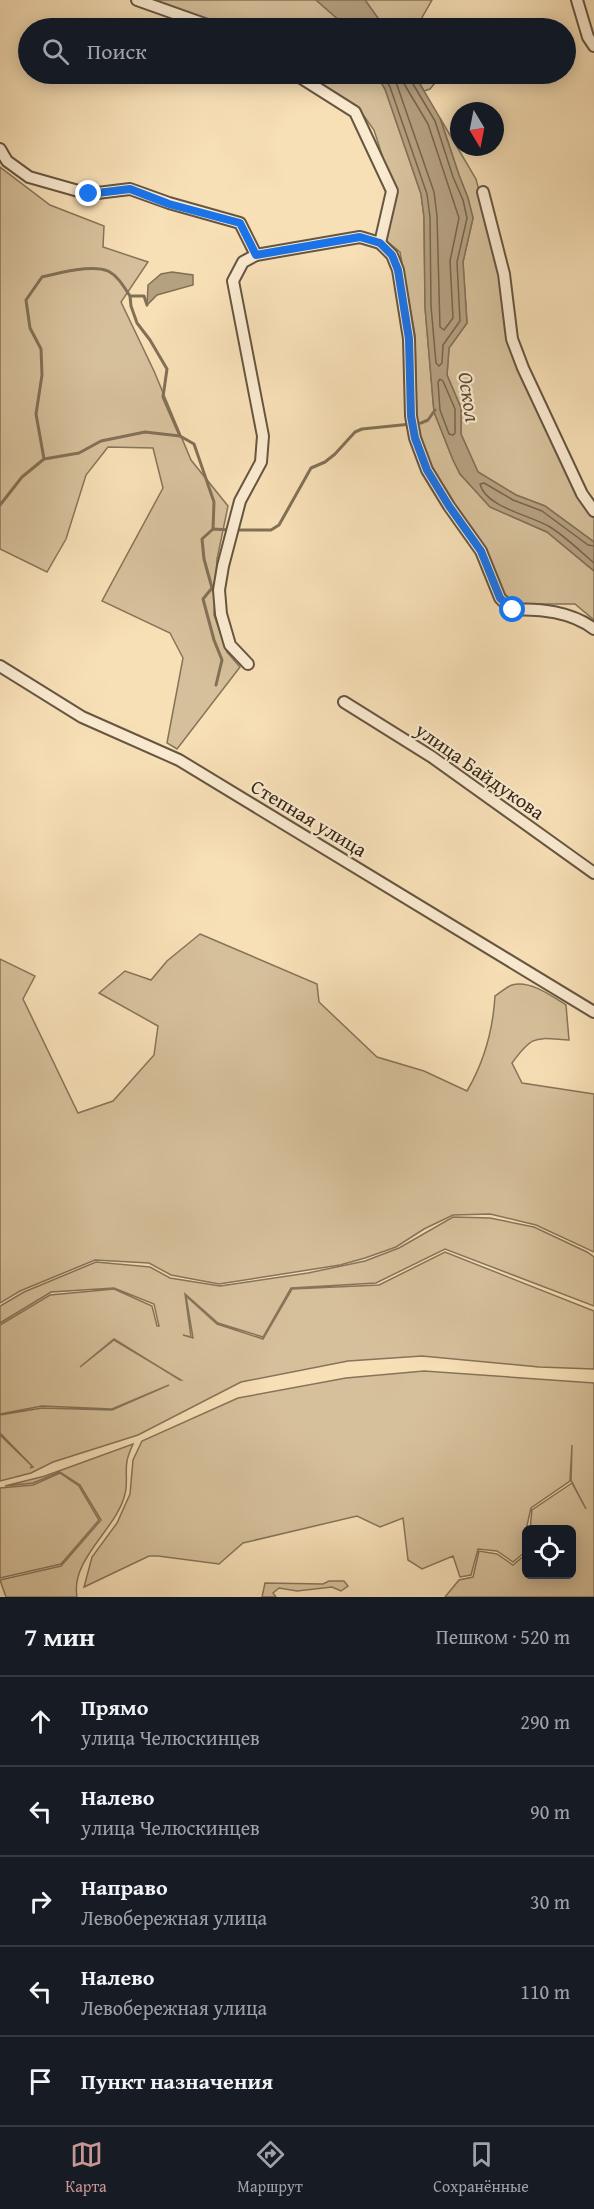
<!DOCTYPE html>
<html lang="ru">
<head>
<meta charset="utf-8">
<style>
  body { margin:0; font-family:"Gentium Book Plus",serif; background:#20242c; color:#f1f3f6 }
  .controls { position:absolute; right:18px; bottom:18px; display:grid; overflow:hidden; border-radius:9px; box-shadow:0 3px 15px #0003 }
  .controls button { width:54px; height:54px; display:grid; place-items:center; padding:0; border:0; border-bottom:2px solid #363941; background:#171b24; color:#f1f3f6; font:30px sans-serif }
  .compass { position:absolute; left:450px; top:102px; width:54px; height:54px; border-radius:50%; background:#171b24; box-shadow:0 3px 15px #0003; rotate:170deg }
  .stop { position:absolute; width:18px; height:18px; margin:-14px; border:4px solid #1a73e8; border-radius:50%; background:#fff }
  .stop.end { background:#1a73e8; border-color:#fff; box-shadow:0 2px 6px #0008 }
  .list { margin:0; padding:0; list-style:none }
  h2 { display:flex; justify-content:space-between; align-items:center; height:78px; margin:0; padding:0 24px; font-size:26px }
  h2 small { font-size:20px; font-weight:400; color:#9ea1a6 }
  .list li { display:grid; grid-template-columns:39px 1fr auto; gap:18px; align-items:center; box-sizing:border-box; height:90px; padding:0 24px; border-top:2px solid #363941 }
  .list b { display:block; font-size:22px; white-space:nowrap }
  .list p { margin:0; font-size:20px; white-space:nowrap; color:#9ea1a6 }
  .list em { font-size:20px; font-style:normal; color:#9ea1a6 }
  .icon { flex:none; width:33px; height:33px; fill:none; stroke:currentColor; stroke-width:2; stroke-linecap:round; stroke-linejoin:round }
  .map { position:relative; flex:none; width:594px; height:1597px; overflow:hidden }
  .search { position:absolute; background:#171b24; box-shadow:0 3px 15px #0003; left:18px; right:18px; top:18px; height:66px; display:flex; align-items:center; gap:15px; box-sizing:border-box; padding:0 21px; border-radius:33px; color:#9ea1a6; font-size:22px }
  .sheet { height:528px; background:#171b24 }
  nav { display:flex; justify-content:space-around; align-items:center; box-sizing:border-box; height:84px; border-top:2px solid #363941; background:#171b24; font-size:16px; color:#9ea1a6 }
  nav a { display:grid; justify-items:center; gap:3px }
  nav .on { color:#c59692 }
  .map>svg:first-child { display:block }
  .green { fill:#d6c09b; stroke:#86745a; stroke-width:1.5; fill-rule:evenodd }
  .water { fill:#b5a080; stroke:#827056; stroke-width:1.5 }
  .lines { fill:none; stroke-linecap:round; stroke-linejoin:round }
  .shore { stroke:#76644c; stroke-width:1.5 }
  .stream { stroke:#827056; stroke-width:3 }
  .minor-casing { stroke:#665540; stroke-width:14 }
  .minor { stroke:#faead0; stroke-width:10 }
  .route { stroke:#1a73e8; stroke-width:8 }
  .labels { text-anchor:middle; stroke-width:4.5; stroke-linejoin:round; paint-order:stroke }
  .street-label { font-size:20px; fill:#362718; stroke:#faead0 }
  .water-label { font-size:21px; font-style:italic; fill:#5c4b37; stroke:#faead0 }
</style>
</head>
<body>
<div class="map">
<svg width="594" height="1597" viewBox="0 0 594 1597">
  <rect width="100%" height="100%" fill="#f7dfb6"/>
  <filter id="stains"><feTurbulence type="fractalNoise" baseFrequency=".00333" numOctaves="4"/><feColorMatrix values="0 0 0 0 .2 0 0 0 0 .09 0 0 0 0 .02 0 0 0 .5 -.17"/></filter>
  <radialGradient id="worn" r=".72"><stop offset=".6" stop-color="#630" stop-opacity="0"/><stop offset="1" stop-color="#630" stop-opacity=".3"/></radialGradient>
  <g class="green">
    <path d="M147 0H316L348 28H228Z"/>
    <path d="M365 0H432L419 23 420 28H385Z"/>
    <path d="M305 74H376L385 89 421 194 424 217 425 307 434 412 453 460 460 474 490 507 547 532 594 571V620L575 604H520L504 596 431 466 417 434 415 335 400 252 384 239 394 192 374 130 357 106Z"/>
    <path d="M414 74H442L430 89 424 91Z"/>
    <path d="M440 118 476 179 500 271 509 343 578 496 594 517V542L545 506 516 495 478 472 461 434V408L447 375 449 348 467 323 463 262 473 218 468 198 459 175Z"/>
    <path d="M0 167 50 205 104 226 103 247 148 262 121 302 154 371 191 460 228 506 217 559 214 615 227 652 240 667 177 749 167 743 183 658 170 633 102 601 163 488 153 448 108 447 86 475 66 539 47 572 0 549Z"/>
    <path d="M200 934 317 984 319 1002 377 1057 424 1071 467 1091C484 1062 493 1030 495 996 500 993 506 987 512 985 530 980 552 996 566 1005L569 1040C535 1038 533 1034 512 1063L522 1083 594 1094V1252L536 1225 490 1214 453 1215 424 1229 396 1247 365 1258 340 1265 219 1284 171 1275 149 1263 95 1260 20 1291 0 1303V959L35 976 23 999 78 1113 113 1101 154 1055 158 1026 99 993 125 971 151 980 167 961Z"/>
    <path d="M453 1217 490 1218 534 1227 587 1252 594 1257V1306L445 1249 376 1283 291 1288 263 1337 218 1323 185 1294 191 1337 183 1335 193 1338 186 1296 217 1324 263 1339 292 1289 379 1285 445 1252 594 1311V1369L539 1367 422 1356 348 1361 241 1382 138 1435 53 1462 31 1473 0 1481V1435L32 1466 30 1468 33 1467 0 1433V1415L42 1408 112 1410 169 1385 112 1409 42 1406 0 1414V1325L50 1295 114 1289 152 1306 157 1326H159L154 1304 114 1288 51 1292 0 1323V1306L24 1292 96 1262 150 1267 170 1278 220 1286 308 1273 365 1261 399 1248ZM114 1339 180 1380H181L114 1340 80 1367Z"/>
    <path d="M424 1371 594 1383V1597H445L459 1580 473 1577 479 1551 497 1554 513 1565 526 1554V1574H572V1530L530 1529 532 1510 572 1483 586 1509 571 1480 572 1445 570 1481 531 1508 526 1530 525 1552 513 1562 497 1551 478 1549 471 1575 460 1577 453 1556 422 1569 408 1560 403 1518 380 1527 357 1516 243 1543 219 1564 158 1556H149L84 1587 92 1557 117 1523 130 1494 133 1460 142 1441 238 1398 346 1378Z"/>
    <path d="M133 1444C131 1449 128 1455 127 1461 125 1471 128 1483 125 1494 117 1529 70 1559 77 1597H6L0 1580 61 1566 101 1520 80 1485 60 1472 33 1483 5 1486 45 1476Z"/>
    <path d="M60 1473 79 1486 99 1520 61 1564 0 1578V1488L33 1485Z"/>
    <path d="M329 1581H344L348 1586 341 1591 332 1587 297 1591 279 1588 273 1593 276 1597H262L265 1583 323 1584Z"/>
  </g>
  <g class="water">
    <path d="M316 0H365L385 28H348Z"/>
    <path d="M376 74H414L440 118 459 175 468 198 473 218 463 262 467 323 449 348 447 375 461 408V434L478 472 516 495 545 506 594 542V571L547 532 490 507 460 474 453 460 434 412 425 307 424 217 421 194 385 89Z"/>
    <path d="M172 272 193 275V285L157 295 147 305 148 285 161 274Z"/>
  </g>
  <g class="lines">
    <g class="shore">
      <path d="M382 74 390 87 427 194 430 217 431 306 436 363 439 366 442 363 443 345 460 321 457 262 467 218 463 200 453 177 435 121 410 79 409 74"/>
      <path d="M391 74 397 85 434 192 437 216 440 327 444 330 453 318 450 261 459 218 428 124 403 82 401 74"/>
      <path d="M440 379 443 381 455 409V433L453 435 449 434 440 410 438 382Z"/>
      <path d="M594 546 588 545 542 511 513 500 484 483 480 484C486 508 531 515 550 527 566 537 580 551 594 563"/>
    </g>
    <g class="stream">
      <path d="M147 305 144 296H130L131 306 137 323 150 340 167 369 163 397 180 436"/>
      <path d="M44 459 36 414 42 375 41 349 30 328 26 300 42 277C58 273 92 264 108 271 118 276 124 287 130 296"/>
      <path d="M0 505 22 477 44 459 79 453 101 441 145 432 180 436 194 444 214 502 213 529"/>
      <path d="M236 530H271L279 525 311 468 325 462 335 454 355 432 362 429 421 423 428 420 435 410"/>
      <path d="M216 685 222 660 214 640 203 599 212 588 204 559 202 539 213 529 230 530"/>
    </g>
    <defs>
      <g id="minor">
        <path d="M137 0 216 28"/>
        <path d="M577 0 588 37 594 46"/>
        <path d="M295 74 355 112 392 191 380 243"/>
        <path d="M0 149 7 161 29 177 89 194 130 189 169 203 240 223 256 255"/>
        <path d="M483 192 504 274 512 339 523 368 582 494 594 511"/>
        <path d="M248 664 230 645 221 614 219 590 223 566 240 501 261 462 263 436 233 281 243 262 256 255 360 237 380 243 392 255 398 270 409 339 411 416 415 438 427 470 449 506 481 551 500 598 512 610C540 608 572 612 594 629"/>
        <path d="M0 666 82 717 179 760 594 1012"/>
        <path d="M344 702 432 757 594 873"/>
      </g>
    </defs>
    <use href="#minor" class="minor-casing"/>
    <use href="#minor" class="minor"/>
  </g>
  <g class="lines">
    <path class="route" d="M89 194 130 189 169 204 240 223 256 255 360 237 380 243 392 255 398 270 409 339 411 416 415 438 427 470 449 506 481 551 500 598 513 610"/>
  </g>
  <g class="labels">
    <g class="street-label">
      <text transform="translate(480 771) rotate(35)" y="7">улица Байдукова</text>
      <text transform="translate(309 818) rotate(31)" y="7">Степная улица</text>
    </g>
    <g class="water-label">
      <text transform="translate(469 397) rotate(81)" y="7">Оскол</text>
    </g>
  </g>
  <rect width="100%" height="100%" filter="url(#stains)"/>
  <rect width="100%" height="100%" fill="url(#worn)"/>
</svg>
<div class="controls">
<button><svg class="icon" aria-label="locate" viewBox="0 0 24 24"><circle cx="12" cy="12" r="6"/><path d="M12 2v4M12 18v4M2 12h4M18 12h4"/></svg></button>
</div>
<svg class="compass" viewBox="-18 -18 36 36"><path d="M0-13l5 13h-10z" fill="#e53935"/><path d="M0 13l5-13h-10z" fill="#9ea1a6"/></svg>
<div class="stop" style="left:513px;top:610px"></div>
<div class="stop end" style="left:89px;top:194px"></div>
<div class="search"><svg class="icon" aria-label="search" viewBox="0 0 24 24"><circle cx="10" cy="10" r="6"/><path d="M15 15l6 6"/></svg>Поиск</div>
</div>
<section class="sheet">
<h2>7 мин<small>Пешком · 520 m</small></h2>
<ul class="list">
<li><svg class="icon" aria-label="ahead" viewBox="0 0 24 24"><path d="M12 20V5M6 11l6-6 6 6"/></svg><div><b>Прямо</b><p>улица Челюскинцев</p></div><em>290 m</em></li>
<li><svg class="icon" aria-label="left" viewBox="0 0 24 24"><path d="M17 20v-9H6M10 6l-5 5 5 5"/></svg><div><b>Налево</b><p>улица Челюскинцев</p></div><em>90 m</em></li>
<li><svg class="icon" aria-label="right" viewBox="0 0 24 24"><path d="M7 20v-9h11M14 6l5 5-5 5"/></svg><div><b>Направо</b><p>Левобережная улица</p></div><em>30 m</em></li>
<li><svg class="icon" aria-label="left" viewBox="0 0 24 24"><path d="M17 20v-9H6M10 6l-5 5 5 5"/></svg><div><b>Налево</b><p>Левобережная улица</p></div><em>110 m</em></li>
<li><svg class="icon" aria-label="arrive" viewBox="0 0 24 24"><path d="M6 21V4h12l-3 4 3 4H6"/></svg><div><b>Пункт назначения</b></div></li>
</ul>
</section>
<nav>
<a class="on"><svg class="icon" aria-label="map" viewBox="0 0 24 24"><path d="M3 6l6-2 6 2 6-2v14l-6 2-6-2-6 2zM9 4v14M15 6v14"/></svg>Карта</a>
<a><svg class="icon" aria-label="directions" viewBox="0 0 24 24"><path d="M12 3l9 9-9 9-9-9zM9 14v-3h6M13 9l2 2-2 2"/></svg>Маршрут</a>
<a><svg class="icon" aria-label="saved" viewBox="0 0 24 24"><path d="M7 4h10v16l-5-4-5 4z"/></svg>Сохранённые</a>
</nav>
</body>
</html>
